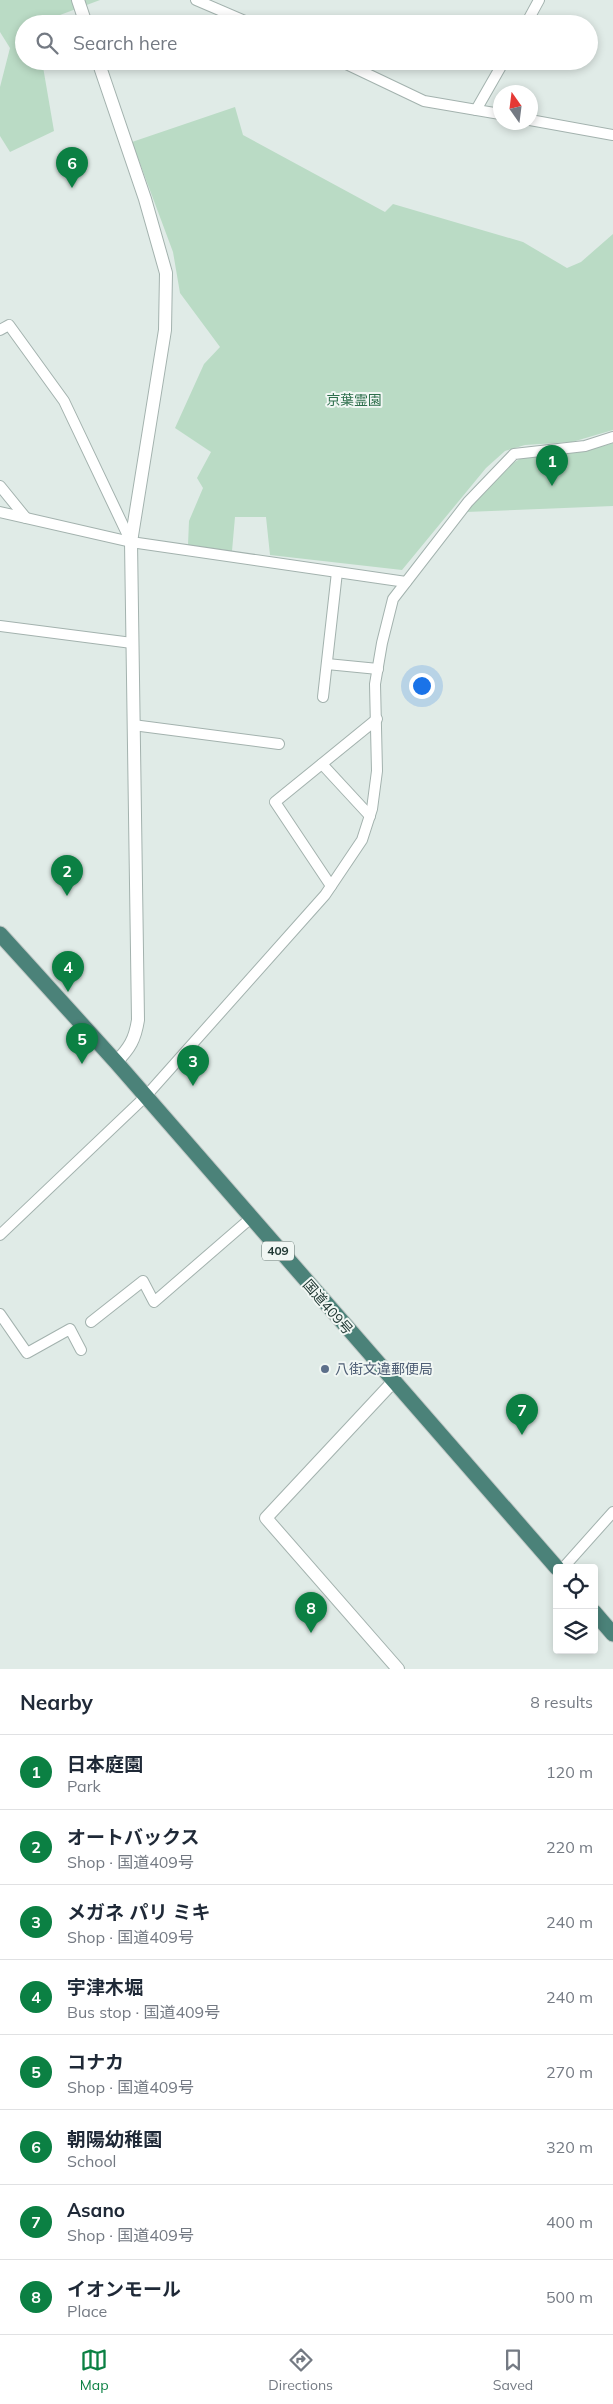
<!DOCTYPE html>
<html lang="en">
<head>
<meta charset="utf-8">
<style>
  body { margin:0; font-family:Mulish,"Noto Sans JP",sans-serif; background:#f2f2f3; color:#1f2937 }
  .controls { position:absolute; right:15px; bottom:15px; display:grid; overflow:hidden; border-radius:5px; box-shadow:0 2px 8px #0003 }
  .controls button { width:45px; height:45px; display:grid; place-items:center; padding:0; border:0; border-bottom:1px solid #e0e1e3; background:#fff; color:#1f2937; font:25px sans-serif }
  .compass { position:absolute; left:493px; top:85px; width:45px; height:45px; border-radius:50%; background:#fff; box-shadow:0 2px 8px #0003; rotate:346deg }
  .you { position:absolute; left:421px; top:685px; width:18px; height:18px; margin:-12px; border:4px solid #fff; border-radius:50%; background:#1a73e8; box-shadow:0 0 0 8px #1a73e833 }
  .badge { display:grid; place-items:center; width:32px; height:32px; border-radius:50%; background:#0b8043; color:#fff; font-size:16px; font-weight:700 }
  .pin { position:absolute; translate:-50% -41px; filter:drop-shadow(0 1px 2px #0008) }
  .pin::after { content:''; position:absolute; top:26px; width:18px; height:15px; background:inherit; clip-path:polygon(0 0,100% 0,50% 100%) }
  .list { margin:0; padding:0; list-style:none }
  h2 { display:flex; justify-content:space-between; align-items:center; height:65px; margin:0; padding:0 20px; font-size:21px }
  h2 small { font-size:16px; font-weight:400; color:#747a83 }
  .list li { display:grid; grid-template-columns:32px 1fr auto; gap:15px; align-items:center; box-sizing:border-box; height:75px; padding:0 20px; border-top:1px solid #e0e1e3 }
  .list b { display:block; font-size:19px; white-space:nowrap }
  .list p { margin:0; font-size:16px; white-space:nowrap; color:#747a83 }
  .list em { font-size:16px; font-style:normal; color:#747a83 }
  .icon { flex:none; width:28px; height:28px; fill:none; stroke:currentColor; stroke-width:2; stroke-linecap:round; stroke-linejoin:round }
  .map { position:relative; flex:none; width:613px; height:1669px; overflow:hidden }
  .search { position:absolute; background:#fff; box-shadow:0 2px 8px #0003; left:15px; right:15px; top:15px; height:55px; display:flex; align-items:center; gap:12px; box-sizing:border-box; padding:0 18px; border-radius:28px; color:#747a83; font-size:19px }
  .sheet { height:665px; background:#fff }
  nav { display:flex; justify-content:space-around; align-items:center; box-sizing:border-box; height:70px; border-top:1px solid #e0e1e3; background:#fff; font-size:14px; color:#747a83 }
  nav a { display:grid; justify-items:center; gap:2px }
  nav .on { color:#0b8043 }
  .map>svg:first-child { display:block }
  .green { fill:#badbc5 }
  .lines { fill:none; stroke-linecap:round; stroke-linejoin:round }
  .minor-casing { stroke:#a3b2ae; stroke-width:12 }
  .tertiary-casing { stroke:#a3b2ae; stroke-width:14 }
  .trunk-casing { stroke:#c1c8c6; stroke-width:17 }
  .minor { stroke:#fff; stroke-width:10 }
  .tertiary { stroke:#fff; stroke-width:12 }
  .trunk { stroke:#4b8279; stroke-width:15 }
  .service-dot { fill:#5c6f8a; stroke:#f1f7f4; stroke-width:2 }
  .labels { text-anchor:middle; stroke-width:4; stroke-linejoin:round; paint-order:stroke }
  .shield { fill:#f1f7f4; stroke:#60736e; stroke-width:1 }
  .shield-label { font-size:12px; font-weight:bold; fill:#223a35 }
  .park-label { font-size:14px; fill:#2e6f4c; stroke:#f1f7f4 }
  .street-label { font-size:14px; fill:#223a35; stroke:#f1f7f4 }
  .service-label { font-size:14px; fill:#4e5e75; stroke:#f1f7f4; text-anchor:start }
</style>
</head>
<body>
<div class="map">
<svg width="613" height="1669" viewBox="0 0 613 1669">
  <rect width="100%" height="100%" fill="#e0ebe7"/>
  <g class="green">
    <path d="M0 0H100L36 24H24V61H42L54 131 10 152 0 136V87L10 48 0 32Z"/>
    <path d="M235 107 243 135 385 212 393 204 523 242 567 268 581 262 613 234V430L572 442 525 445 505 451 486 468 402 570 270 555 266 517H235L232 551 188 545 189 521 203 488 197 478 211 452 175 428 204 364 220 347 180 293 173 252 132 142Z"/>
    <path d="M613 443V506L466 512C479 498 502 469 518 460 539 447 585 454 613 443Z"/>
  </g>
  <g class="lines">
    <defs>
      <g id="minor">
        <path d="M196 0 252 24"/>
        <path d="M526 24 539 0"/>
        <path d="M340 61 424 101 500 114"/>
        <path d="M476 110 504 61"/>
        <path d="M530 120 613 135"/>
        <path d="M0 330 9 325 64 401 131 542"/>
        <path d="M0 486 26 518"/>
        <path d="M0 512 131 542 406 582"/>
        <path d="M0 626 132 643"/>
        <path d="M327 664 378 669"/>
        <path d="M323 697 337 572"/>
        <path d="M133 725 279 744"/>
        <path d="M322 764 370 816"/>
        <path d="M331 886 275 802 377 719"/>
        <path d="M0 1235 146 1096 325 895 362 840 372 809 377 771 375 684 382 643 393 599 468 502 514 454 585 446 613 437"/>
        <path d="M0 1314 27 1353 70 1329 81 1350"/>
        <path d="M91 1322 143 1281 154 1302 251 1218"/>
        <path d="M563 1568 613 1512"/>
      </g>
      <g id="tertiary">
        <path d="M78 0 86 24"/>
        <path d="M98 61 145 199 166 273 165 330 131 542 138 1020C135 1039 130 1048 116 1062"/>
        <path d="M393 1382 266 1518 398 1669"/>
      </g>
      <g id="trunk">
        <path d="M0 934 116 1062 557 1568"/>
        <path d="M594 1612 613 1634"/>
      </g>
    </defs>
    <use href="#minor" class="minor-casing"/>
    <use href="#tertiary" class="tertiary-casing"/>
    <use href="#trunk" class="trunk-casing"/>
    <use href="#minor" class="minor"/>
    <use href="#tertiary" class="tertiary"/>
    <use href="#trunk" class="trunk"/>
  </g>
  <circle class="service-dot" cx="325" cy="1369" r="5"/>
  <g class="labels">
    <rect class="shield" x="262" y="1241.5" width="32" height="19" rx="4"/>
    <g class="shield-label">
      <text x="278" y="1255">409</text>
    </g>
    <g class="park-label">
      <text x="354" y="405">京葉霊園</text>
    </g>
    <g class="street-label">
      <text transform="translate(328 1307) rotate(49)" y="5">国道409号</text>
    </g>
    <g class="service-label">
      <text x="335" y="1374">八街文違郵便局</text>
    </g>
  </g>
</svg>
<div class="controls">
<button><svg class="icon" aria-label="locate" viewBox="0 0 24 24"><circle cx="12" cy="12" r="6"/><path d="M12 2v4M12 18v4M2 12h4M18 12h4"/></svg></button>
<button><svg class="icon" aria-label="layers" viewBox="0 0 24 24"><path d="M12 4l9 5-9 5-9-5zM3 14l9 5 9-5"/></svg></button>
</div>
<svg class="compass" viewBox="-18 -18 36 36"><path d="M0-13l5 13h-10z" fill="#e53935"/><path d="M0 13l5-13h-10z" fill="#747a83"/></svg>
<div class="you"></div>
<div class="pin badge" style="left:552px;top:486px">1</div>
<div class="pin badge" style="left:67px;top:896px">2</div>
<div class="pin badge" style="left:193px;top:1086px">3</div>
<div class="pin badge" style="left:68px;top:992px">4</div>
<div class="pin badge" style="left:82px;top:1064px">5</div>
<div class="pin badge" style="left:72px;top:188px">6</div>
<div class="pin badge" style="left:522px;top:1435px">7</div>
<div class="pin badge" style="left:311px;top:1633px">8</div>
<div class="search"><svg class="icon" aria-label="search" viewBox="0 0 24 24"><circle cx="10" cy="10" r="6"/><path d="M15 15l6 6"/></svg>Search here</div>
</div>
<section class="sheet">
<h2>Nearby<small>8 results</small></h2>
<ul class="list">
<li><span class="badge">1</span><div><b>日本庭園</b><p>Park</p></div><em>120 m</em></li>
<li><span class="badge">2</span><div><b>オートバックス</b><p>Shop · 国道409号</p></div><em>220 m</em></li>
<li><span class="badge">3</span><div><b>メガネ パリ ミキ</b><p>Shop · 国道409号</p></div><em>240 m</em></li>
<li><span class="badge">4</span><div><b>宇津木堀</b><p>Bus stop · 国道409号</p></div><em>240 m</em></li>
<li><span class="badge">5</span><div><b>コナカ</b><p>Shop · 国道409号</p></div><em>270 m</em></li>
<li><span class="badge">6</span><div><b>朝陽幼稚園</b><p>School</p></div><em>320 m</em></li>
<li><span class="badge">7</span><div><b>Asano</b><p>Shop · 国道409号</p></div><em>400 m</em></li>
<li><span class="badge">8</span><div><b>イオンモール</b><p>Place</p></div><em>500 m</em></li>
</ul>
</section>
<nav>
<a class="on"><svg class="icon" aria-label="map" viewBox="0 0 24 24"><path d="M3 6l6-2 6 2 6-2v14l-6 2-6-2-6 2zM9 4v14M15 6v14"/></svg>Map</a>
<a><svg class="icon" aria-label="directions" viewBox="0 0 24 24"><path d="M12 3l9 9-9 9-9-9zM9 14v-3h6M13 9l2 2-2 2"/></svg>Directions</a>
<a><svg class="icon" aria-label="saved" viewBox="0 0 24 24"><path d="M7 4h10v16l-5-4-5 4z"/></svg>Saved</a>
</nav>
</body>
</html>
